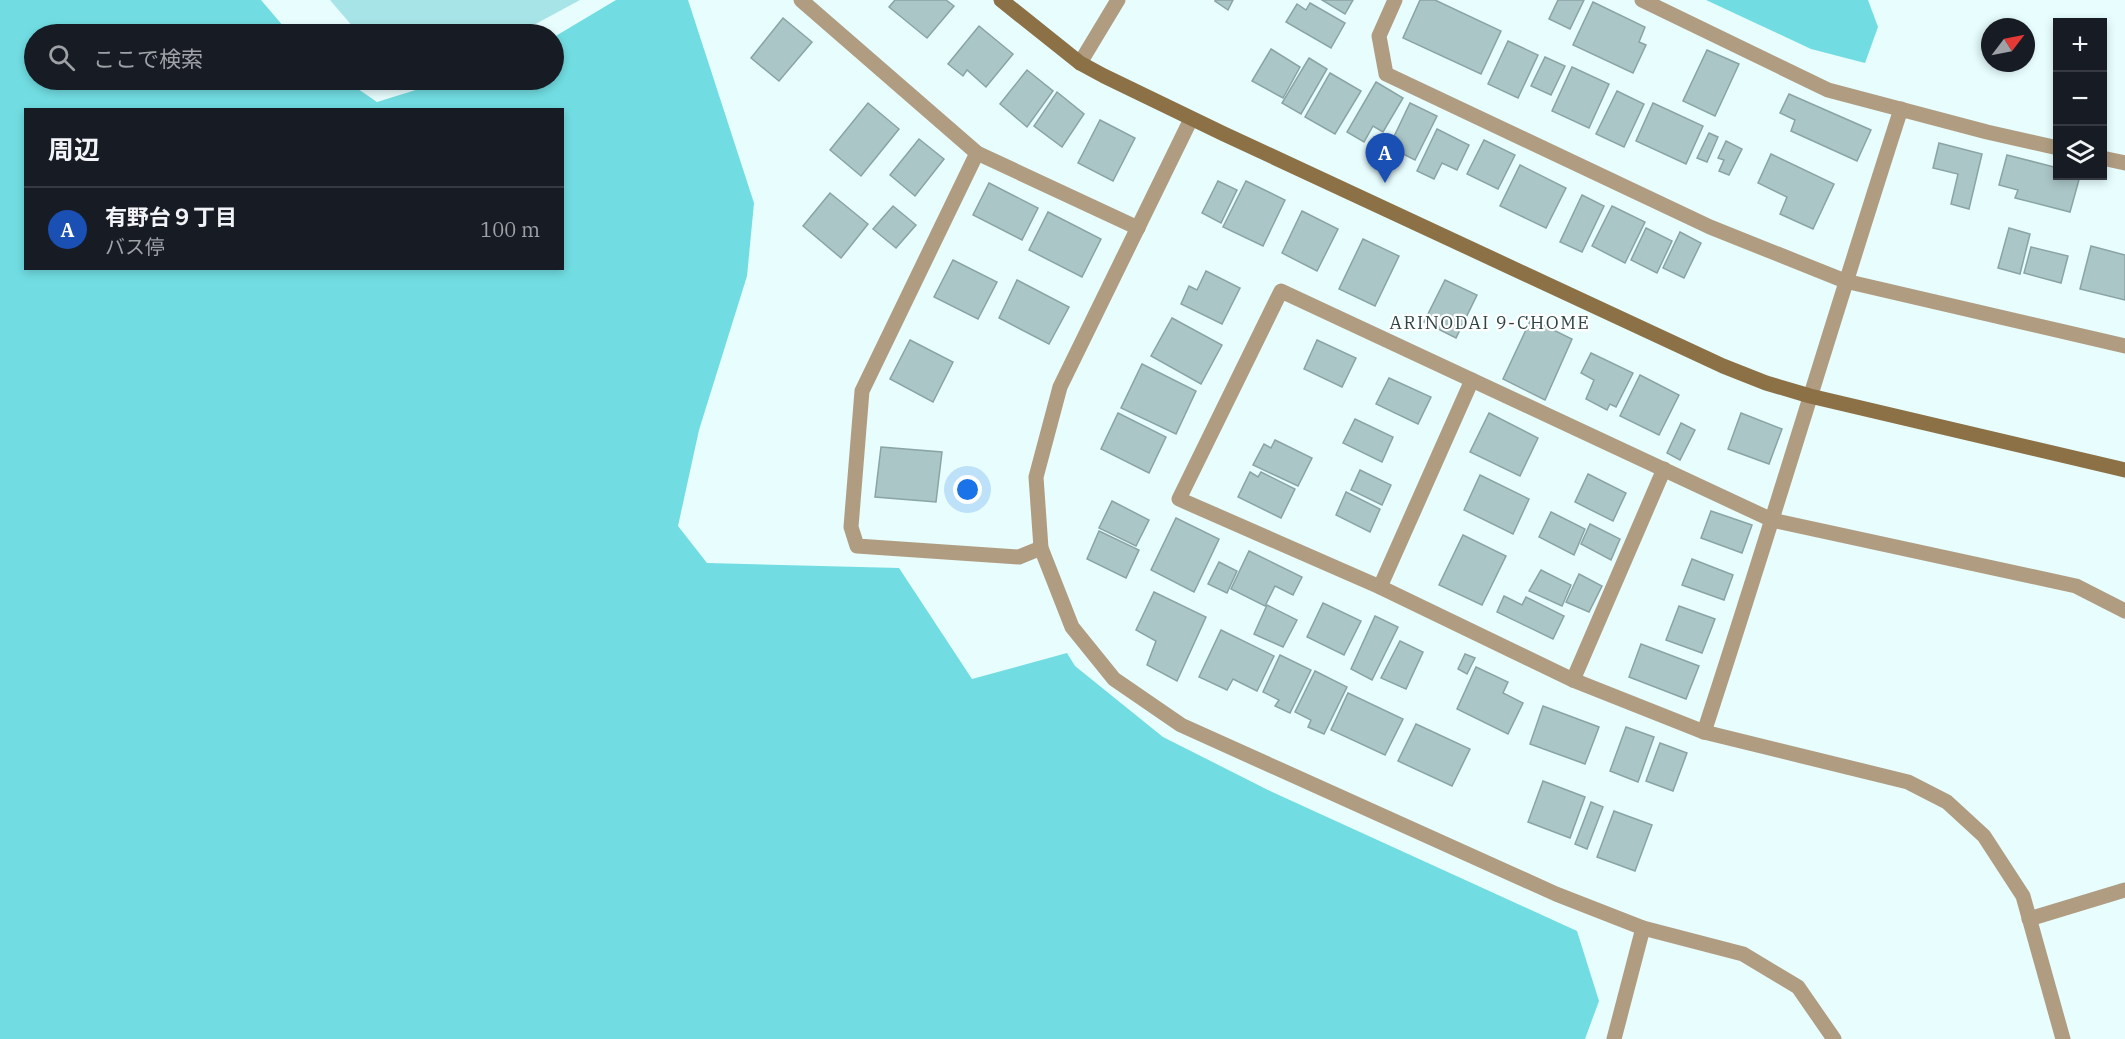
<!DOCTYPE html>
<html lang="ja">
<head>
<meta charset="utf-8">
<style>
  body { margin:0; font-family:"IBM Plex Serif","Noto Sans JP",serif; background:#20242c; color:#f1f3f6 }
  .controls { position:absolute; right:18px; top:18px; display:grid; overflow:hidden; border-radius:0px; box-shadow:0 3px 9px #0003 }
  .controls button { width:54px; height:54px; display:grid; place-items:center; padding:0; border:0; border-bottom:2px solid #363941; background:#171b24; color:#f1f3f6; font:30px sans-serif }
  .compass { position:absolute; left:1981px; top:18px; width:54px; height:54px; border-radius:50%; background:#171b24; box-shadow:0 3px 9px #0003; rotate:58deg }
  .you { position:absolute; left:968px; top:490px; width:21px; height:21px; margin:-15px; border:4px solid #fff; border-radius:50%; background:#1a73e8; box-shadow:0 0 0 9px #1a73e833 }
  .badge { display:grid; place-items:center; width:39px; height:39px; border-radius:50%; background:#0b8043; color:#fff; font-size:20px; font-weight:700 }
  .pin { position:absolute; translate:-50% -50px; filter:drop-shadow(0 2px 3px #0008) }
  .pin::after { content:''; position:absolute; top:32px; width:21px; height:18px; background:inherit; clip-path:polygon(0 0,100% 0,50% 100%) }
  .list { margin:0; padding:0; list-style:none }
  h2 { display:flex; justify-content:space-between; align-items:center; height:78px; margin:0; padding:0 24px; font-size:26px }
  h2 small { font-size:20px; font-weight:400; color:#9ea1a6 }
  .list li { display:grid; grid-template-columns:39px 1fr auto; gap:18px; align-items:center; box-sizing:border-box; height:84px; padding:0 24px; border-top:2px solid #363941 }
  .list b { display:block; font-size:22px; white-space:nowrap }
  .list p { margin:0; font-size:20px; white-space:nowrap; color:#9ea1a6 }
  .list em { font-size:20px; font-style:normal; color:#9ea1a6 }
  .icon { flex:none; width:33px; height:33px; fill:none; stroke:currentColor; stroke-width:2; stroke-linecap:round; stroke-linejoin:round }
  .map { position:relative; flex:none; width:2125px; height:1039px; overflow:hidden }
  .search { position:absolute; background:#171b24; box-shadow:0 3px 9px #0003; left:24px; top:24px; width:540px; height:66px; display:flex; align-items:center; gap:15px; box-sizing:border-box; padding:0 21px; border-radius:33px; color:#9ea1a6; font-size:22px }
  .panel { position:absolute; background:#171b24; box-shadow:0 3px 9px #0003; left:24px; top:108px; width:540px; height:162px; border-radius:0px }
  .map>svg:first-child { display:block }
  .green { fill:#a7e4e7 }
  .forest { fill:#71dde2; fill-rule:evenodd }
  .building { fill:#abc6c7; stroke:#8aa4a5; stroke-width:1.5 }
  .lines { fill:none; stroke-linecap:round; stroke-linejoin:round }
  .street { stroke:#b09d81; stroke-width:15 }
  .secondary { stroke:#8c7147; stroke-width:15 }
  .labels { text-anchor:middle; stroke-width:4.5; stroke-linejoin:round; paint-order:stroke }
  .neighbourhood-label { font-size:18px; letter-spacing:1.5px; fill:#2e4546; stroke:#fff }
</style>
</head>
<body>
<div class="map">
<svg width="2125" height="1039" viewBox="0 0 2125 1039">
  <rect width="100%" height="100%" fill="#e7fdfe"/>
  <path class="green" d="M330 0H580L517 34H366L354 28Z"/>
  <g class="forest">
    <path d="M0 0H261L290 34H34V80H345L377 102 448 80H554V37L616 0H688L754 203 747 276 699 430 678 526 707 563 899 568 972 679 1067 653 1075 666 1163 737 1268 790 1577 931 1599 1001 1585 1039H0ZM26 110H562V268H26Z"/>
    <path d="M1706 0H1868L1878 27 1865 63 1811 49Z"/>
  </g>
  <g class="building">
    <path d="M895 0H946L954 6 927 38 889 7Z"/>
    <path d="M1215 0H1233L1228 10 1215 1Z"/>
    <path d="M1322 0H1353L1345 14Z"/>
    <path d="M1420 0H1435L1501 31 1481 74 1403 38Z"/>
    <path d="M1558 0H1584L1570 29 1549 19Z"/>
    <path d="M1593 2 1645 27 1639 42 1646 45 1633 73 1573 45Z"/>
    <path d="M1310 3 1345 23 1331 48 1286 22 1297 4 1306 10Z"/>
    <path d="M783 18 812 42 779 81 751 58Z"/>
    <path d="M979 26 1013 54 986 87 967 70 963 76 948 64Z"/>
    <path d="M1508 41 1538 55 1518 98 1488 84Z"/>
    <path d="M1271 49 1300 67 1283 98 1252 81Z"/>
    <path d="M1707 50 1739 64 1715 116 1683 101Z"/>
    <path d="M1545 57 1565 66 1551 95 1531 86Z"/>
    <path d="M1309 58 1327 69 1301 114 1282 103Z"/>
    <path d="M1572 67 1609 84 1589 128 1552 111Z"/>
    <path d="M1027 70 1053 91 1027 127 1000 104Z"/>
    <path d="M1330 73 1361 91 1335 134 1305 117Z"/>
    <path d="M1376 82 1403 98 1383 132 1373 126 1364 142 1347 132Z"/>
    <path d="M1617 91 1644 104 1624 147 1596 134Z"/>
    <path d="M1057 92 1084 114 1062 147 1034 126Z"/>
    <path d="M1789 94 1871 130 1857 161 1791 131 1795 120 1780 113Z"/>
    <path d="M868 103 899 129 861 176 830 150Z"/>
    <path d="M1410 103 1437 116 1415 160 1389 147Z"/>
    <path d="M1653 103 1703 126 1686 164 1636 141Z"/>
    <path d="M1100 120 1135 138 1113 181 1078 163Z"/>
    <path d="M1437 129 1469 145 1457 170 1442 163 1434 179 1417 171Z"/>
    <path d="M1709 133 1718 137 1707 162 1697 158Z"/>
    <path d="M919 139 944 159 915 196 890 175Z"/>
    <path d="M1484 140 1515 155 1498 189 1467 174Z"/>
    <path d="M1726 141 1742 149 1729 175 1719 171 1724 160 1718 158Z"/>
    <path d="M1939 143 1982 154 1969 209 1951 204 1958 174 1933 168Z"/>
    <path d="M1771 154 1834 184 1813 229 1780 214 1787 197 1758 183Z"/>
    <path d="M2007 155 2058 168V176H2080L2070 212 2015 198 2018 190 1999 185Z"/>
    <path d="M1520 165 1566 188 1546 228 1500 206Z"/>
    <path d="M1218 181 1237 190 1221 223 1202 213Z"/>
    <path d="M1246 181 1285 200 1263 246 1223 227Z"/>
    <path d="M989 183 1038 208 1022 240 973 215Z"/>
    <path d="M830 193 868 224 841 258 803 226Z"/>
    <path d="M1582 195 1604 206 1582 252 1560 242Z"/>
    <path d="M893 206 916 225 896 248 873 229Z"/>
    <path d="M1612 206 1645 222 1625 263 1592 246Z"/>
    <path d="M1302 211 1338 229 1317 271 1282 253Z"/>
    <path d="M1048 212 1101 239 1082 277 1029 250Z"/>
    <path d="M1646 228 1672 241 1657 273 1631 260Z"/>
    <path d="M2009 228 2030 234 2020 274 1998 268Z"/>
    <path d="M1680 232 1701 243 1684 278 1663 268Z"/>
    <path d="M1363 239 1399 256 1375 306 1339 289Z"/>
    <path d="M2091 246 2125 255V300L2080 289Z"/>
    <path d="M2031 247 2068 256 2061 283 2024 273Z"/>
    <path d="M953 260 997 282 978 319 934 297Z"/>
    <path d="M1206 271 1240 288 1222 324 1181 304 1189 286 1197 290Z"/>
    <path d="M1017 280 1069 307 1049 344 999 318Z"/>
    <path d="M1445 280 1477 295 1456 338 1424 322Z"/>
    <path d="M1172 318 1222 345 1201 384 1151 356Z"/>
    <path d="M1531 319 1572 339 1545 400 1503 379Z"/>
    <path d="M910 340 953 362 933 402 890 379Z"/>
    <path d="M1317 340 1356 358 1342 387 1304 369Z"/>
    <path d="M1591 353 1633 373 1616 407 1610 404 1607 410 1586 399 1594 380 1581 373Z"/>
    <path d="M1142 364 1196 391 1176 434 1121 408Z"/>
    <path d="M1640 375 1679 395 1659 435 1620 416Z"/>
    <path d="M1389 378 1431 397 1418 424 1376 404Z"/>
    <path d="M1118 413 1166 437 1149 473 1101 449Z"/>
    <path d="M1489 413 1538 438 1520 476 1470 452Z"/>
    <path d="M1741 413 1782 429 1769 464 1728 449Z"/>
    <path d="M1355 419 1393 437 1382 462 1343 443Z"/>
    <path d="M1681 423 1695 430 1680 460 1667 453Z"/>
    <path d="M1275 440 1312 458 1298 486 1253 465 1264 444 1271 448Z"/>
    <path d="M881 447 942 452 936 502 875 497Z"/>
    <path d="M1360 470 1391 485 1382 505 1351 490Z"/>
    <path d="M1250 472 1258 477 1261 472 1295 489 1281 518 1238 497Z"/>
    <path d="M1588 474 1626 493 1613 521 1575 502Z"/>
    <path d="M1480 475 1529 499 1513 534 1464 510Z"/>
    <path d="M1346 492 1380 509 1370 532 1336 515Z"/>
    <path d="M1112 501 1149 520 1136 546 1099 528Z"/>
    <path d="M1711 511 1752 525 1742 553 1701 538Z"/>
    <path d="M1551 512 1585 529 1574 555 1539 537Z"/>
    <path d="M1176 518 1219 539 1194 592 1151 570Z"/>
    <path d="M1590 524 1620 539 1611 560 1581 544Z"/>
    <path d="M1099 531 1139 550 1126 578 1087 559Z"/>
    <path d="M1463 535 1506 556 1482 605 1439 585Z"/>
    <path d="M1249 551 1302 577 1293 595 1275 586 1265 606 1231 589Z"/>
    <path d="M1692 559 1733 575 1724 600 1682 585Z"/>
    <path d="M1219 562 1237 571 1227 593 1208 584Z"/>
    <path d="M1541 570 1571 585 1562 606 1529 591Z"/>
    <path d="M1579 574 1602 586 1589 612 1566 602Z"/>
    <path d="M1154 592 1206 617 1177 681 1147 665 1156 641 1136 630Z"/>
    <path d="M1504 596 1522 605 1526 597 1564 616 1553 639 1497 612Z"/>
    <path d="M1323 603 1361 621 1344 655 1307 637Z"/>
    <path d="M1267 605 1297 620 1283 647 1254 634Z"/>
    <path d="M1679 606 1715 619 1702 653 1666 640Z"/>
    <path d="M1375 616 1398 627 1372 680 1351 669Z"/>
    <path d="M1221 630 1274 656 1257 691 1233 679 1227 690 1199 677Z"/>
    <path d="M1400 641 1423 652 1406 689 1381 678Z"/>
    <path d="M1641 644 1699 666 1686 699 1629 677Z"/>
    <path d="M1465 654 1475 658 1467 674 1458 669Z"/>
    <path d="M1280 655 1311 670 1290 713 1275 706 1279 700 1263 692Z"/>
    <path d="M1476 667 1508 682 1503 693 1523 703 1508 734 1457 709Z"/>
    <path d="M1315 671 1347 687 1324 734 1308 727 1311 720 1295 712Z"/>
    <path d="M1348 693 1403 719 1385 755 1331 730Z"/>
    <path d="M1543 706 1599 727 1585 764 1530 744Z"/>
    <path d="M1416 724 1470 749 1452 786 1398 761Z"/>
    <path d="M1626 727 1654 737 1638 782 1610 771Z"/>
    <path d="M1660 743 1687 753 1673 791 1646 781Z"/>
    <path d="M1543 781 1585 797 1570 838 1528 822Z"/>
    <path d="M1591 802 1603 807 1587 849 1575 844Z"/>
    <path d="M1614 811 1652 825 1635 871 1597 857Z"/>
  </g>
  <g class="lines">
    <g class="street">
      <path d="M801 0 977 153 1138 228"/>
      <path d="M1395 0 1379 36 1386 74 1710 227 1845 281 2125 346"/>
      <path d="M1642 0 1828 90 1987 132 2058 148"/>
      <path d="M1080 63 1118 0"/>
      <path d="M1191 119 1060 387 1036 477 1041 548 1072 627 1114 679 1181 725 1556 894 1643 928 1743 954 1798 987 1834 1039"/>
      <path d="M977 153 862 391 851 527 857 546 1019 557 1041 548"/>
      <path d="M2102 158 2125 163"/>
      <path d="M1380 587 1472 380"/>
      <path d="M1573 680 1664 469"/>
      <path d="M1704 732C1772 525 1834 316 1901 109"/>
      <path d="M2029 919 2125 890"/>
      <path d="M1614 1039 1643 928"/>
      <path d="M2063 1039 2023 896 1984 836 1947 802 1908 782 1704 732 1573 680 1380 587 1179 499 1281 291 1772 520 2076 586 2125 611"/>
    </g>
    <path class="secondary" d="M1001 0 1080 63 1104 76 1224 134 1723 366 1766 383 1810 396 2125 470"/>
  </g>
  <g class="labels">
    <g class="neighbourhood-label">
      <text x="1490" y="329">ARINODAI 9-CHOME</text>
    </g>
  </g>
</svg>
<div class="controls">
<button>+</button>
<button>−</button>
<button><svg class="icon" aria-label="layers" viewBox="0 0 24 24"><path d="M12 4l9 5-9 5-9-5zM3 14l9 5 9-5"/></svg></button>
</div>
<svg class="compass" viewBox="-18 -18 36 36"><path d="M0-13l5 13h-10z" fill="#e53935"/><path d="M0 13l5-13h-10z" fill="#9ea1a6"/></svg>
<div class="you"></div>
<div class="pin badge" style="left:1385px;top:183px;background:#1a4fb4">A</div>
<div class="search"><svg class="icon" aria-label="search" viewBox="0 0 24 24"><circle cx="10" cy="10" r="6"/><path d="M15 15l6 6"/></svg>ここで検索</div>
<section class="panel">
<h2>周辺<small></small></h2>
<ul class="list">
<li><span class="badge" style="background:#1a4fb4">A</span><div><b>有野台９丁目</b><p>バス停</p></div><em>100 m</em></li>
</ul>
</section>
</div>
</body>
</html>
